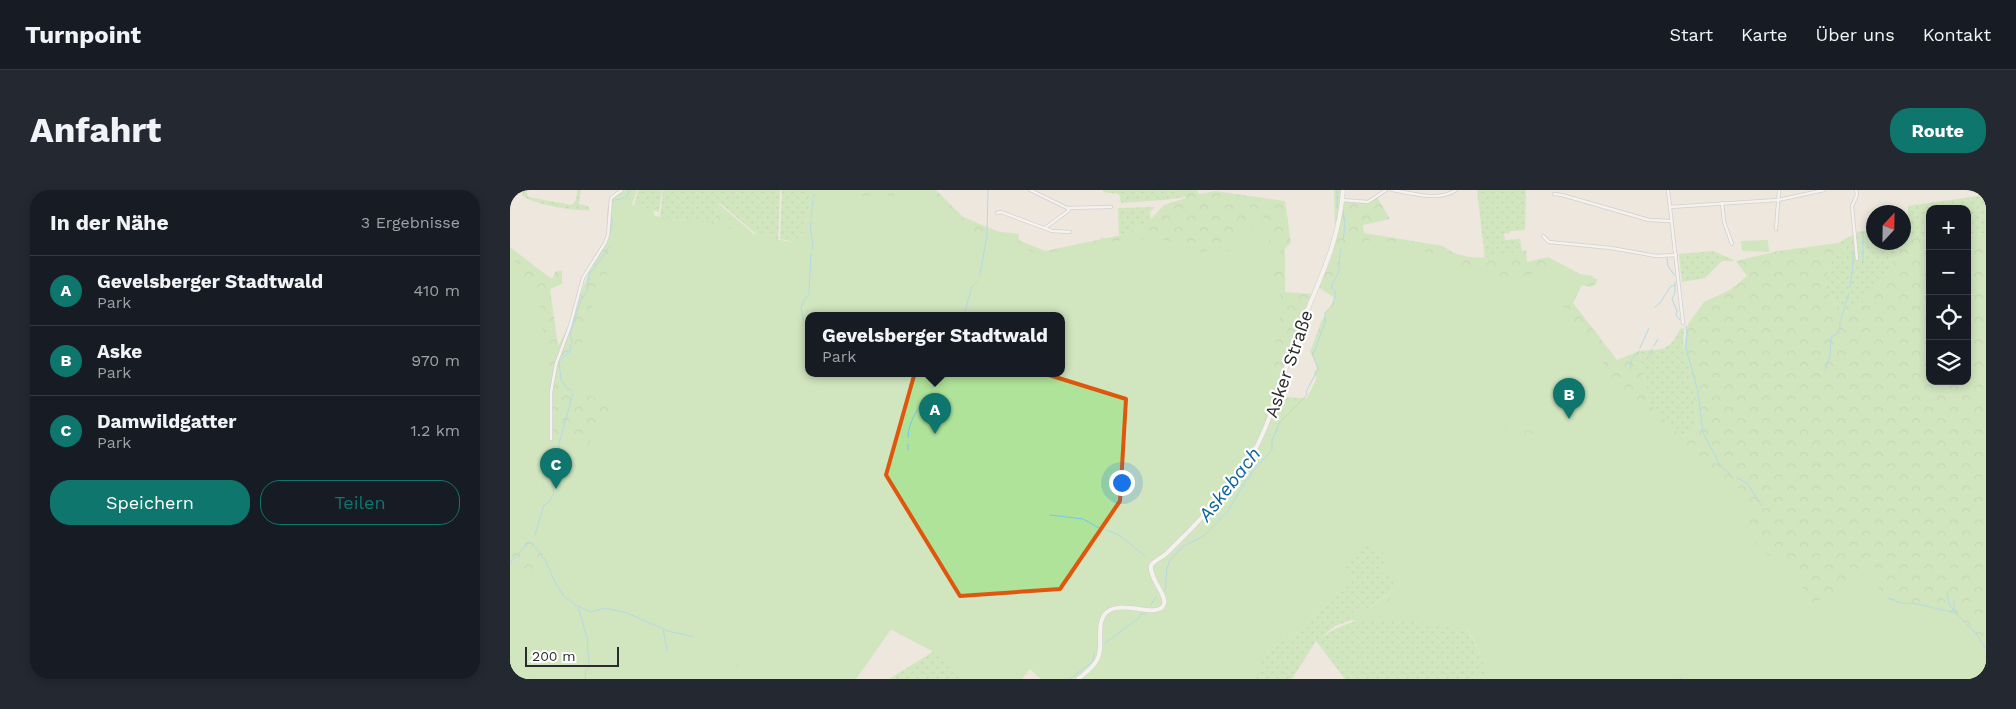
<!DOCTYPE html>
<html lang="de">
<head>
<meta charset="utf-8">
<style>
  body { margin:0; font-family:"Work Sans",sans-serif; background:#242831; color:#f1f3f6 }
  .controls { position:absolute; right:15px; top:15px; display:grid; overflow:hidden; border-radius:10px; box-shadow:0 2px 8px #0003 }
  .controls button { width:45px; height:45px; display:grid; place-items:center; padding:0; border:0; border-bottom:1px solid #363941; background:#171b24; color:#f1f3f6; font:25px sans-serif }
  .compass { position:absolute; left:1356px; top:15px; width:45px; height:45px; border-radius:50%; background:#171b24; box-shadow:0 2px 8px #0003; rotate:22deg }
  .scale { position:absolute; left:15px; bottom:12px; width:94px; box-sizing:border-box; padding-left:5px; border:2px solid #2b2b2b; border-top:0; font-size:14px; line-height:18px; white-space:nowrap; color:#2b2b2b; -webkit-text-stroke:4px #fff; paint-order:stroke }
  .you { position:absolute; left:611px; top:292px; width:18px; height:18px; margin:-12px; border:4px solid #fff; border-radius:50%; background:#1a73e8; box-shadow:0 0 0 8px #1a73e833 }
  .badge { display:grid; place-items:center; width:32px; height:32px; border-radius:50%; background:#0f766e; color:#fff; font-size:16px; font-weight:700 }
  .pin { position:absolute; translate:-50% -41px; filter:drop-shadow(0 1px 2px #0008) }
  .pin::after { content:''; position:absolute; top:26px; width:18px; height:15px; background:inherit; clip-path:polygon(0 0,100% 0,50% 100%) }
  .popup { position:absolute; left:295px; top:122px; width:260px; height:65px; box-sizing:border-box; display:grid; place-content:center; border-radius:10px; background:#171b24; filter:drop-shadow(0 1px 4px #0005); font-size:16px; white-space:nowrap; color:#9ea1a6 }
  .popup b { font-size:19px; color:#f1f3f6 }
  .popup::after { content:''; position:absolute; left:50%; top:100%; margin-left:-10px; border:10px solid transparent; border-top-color:#171b24 }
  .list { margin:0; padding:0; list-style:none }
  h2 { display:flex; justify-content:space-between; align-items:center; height:65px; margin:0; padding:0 20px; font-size:21px }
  h2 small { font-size:16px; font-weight:400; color:#9ea1a6 }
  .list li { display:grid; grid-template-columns:32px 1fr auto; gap:15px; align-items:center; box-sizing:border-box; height:70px; padding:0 20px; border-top:1px solid #363941 }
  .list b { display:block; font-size:19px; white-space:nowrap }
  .list p { margin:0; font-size:16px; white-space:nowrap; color:#9ea1a6 }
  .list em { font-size:16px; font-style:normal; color:#9ea1a6 }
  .actions { display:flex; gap:10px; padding:15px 20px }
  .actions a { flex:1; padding:11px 0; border:1px solid #0f766e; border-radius:20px; text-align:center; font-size:18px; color:#0f766e }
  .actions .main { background:#0f766e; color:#fff }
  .icon { flex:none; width:28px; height:28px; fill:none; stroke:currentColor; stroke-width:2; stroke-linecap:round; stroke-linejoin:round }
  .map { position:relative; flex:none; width:1476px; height:489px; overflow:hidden; border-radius:20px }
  header { display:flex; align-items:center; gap:30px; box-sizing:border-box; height:70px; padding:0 25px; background:#171b24; border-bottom:1px solid #363941 }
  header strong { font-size:24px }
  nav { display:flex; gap:28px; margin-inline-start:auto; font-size:18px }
  .intro { display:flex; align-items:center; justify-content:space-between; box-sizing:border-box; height:120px; padding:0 30px }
  h1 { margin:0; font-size:35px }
  .button { padding:12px 22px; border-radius:20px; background:#0f766e; color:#fff; font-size:18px; font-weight:700 }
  main { display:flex; gap:30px; padding:0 30px }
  aside { flex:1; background:#171b24; border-radius:20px; box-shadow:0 2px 8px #0003 }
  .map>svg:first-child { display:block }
  .grass { fill:url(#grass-dots) }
  .forest { fill:url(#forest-crowns); fill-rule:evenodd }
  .park { fill:#b0e39a; fill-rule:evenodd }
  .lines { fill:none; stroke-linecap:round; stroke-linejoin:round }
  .stream { stroke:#71c8ee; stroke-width:1 }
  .street-casing { stroke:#b1b3bf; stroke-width:4 }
  .secondary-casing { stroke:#b1b3bf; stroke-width:5 }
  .street { stroke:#fff; stroke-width:2.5 }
  .secondary { stroke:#fff; stroke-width:4 }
  .marked { fill:none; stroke:#df570e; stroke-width:4; stroke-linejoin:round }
  .labels { text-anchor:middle; stroke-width:4.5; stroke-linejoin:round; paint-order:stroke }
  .street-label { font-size:18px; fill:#2b2b2b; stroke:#fff }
  .water-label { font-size:19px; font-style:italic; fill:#0e659d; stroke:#fff }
</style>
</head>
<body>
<header>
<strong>Turnpoint</strong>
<nav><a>Start</a><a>Karte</a><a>Über uns</a><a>Kontakt</a></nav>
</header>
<div class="intro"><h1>Anfahrt</h1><a class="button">Route</a></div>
<main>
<aside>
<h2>In der Nähe<small>3 Ergebnisse</small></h2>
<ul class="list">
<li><span class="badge">A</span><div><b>Gevelsberger Stadtwald</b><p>Park</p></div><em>410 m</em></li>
<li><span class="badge">B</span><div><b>Aske</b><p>Park</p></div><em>970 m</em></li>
<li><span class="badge">C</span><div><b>Damwildgatter</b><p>Park</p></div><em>1.2 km</em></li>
</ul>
<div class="actions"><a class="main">Speichern</a><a>Teilen</a></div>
</aside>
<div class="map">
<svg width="1476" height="489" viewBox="0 0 1476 489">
  <defs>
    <pattern id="grass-dots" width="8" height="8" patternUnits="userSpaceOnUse" patternTransform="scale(1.25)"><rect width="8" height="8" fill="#b0e39a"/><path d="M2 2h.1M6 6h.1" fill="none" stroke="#98c385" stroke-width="1.8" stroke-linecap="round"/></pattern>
    <pattern id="forest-crowns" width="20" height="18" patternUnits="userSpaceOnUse" patternTransform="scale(1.25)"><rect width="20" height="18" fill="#b0e39a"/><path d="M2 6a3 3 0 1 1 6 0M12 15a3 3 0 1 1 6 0" fill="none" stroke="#98c385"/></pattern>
  </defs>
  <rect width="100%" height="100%" fill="#ede7de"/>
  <g class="grass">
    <path d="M13 0H16L18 7 62 15 66 10 67 0H71L69 14 78 16 80 20C68 22 20 14 12 5Z"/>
    <path d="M128 0H152L149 22 124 16Z"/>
    <path d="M153 0H270L268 51 245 43 210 13H208L204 34 150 27Z"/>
    <path d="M272 0H303L293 43 284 52 270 49Z"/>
    <path d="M593 0H648L673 3 675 7 654 10 611 13 609 4 593 2Z"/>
    <path d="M824 0H833L827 38 825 37Z"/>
    <path d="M967 0H1016L1015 40 1000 41V43L994 44 995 50 1010 49 1012 61 975 69Z"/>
    <path d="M1476 5V43L1457 45V19H1420V49L1397 47C1385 69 1360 116 1336 122L1325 114 1315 98 1321 69 1336 61 1328 53 1350 41H1363L1364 52H1394V34L1398 32V16Z"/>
    <path d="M645 17 640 22 641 29 616 44 609 45 608 18Z"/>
    <path d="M1203 61 1226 71H1212L1195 88 1172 92 1169 64Z"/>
    <path d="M1174 138 1173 161 1180 177 1187 234 1183 241 1171 247 1139 213 1129 161C1153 159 1159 162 1170 139Z"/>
    <path d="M856 347 877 367 891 394 844 429 825 436 809 449C859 414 901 429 957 438L982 489H835L806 451 782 489H742L752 467 773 450 796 437 795 436 802 426 809 419 824 409 834 375Z"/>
    <path d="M424 461 454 489H379Z"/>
  </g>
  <path class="forest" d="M303 0H426L453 27 535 61 616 44 641 29 654 15 676 8 673 3 648 0H687L689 4 705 1 775 11 781 53 775 58V102L801 104 783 151 766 207 797 208 810 182 800 162 811 132 825 108 808 97C823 71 829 44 832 14L835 12 859 13 867 7 880 29 853 35 854 43 933 56C957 75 989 66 1016 60L1017 72 1038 67 1072 85 1087 89 1086 94 1080 97 1072 95 1063 113 1107 170 1129 161 1139 213 1172 247 1183 241 1187 234 1180 177 1173 162 1178 134 1194 112 1220 100 1237 86 1226 71 1268 61 1328 53 1336 61 1321 69 1315 98 1325 114 1336 122C1360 116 1385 68 1397 47L1420 49V191H1457V45L1476 43V489H982L957 437 895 428H843L838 425 861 417 891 394 872 382 877 367 856 347 852 359 834 375 842 387 824 409 809 419 802 426 795 435 798 436 773 450 752 467 742 489H531L520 479 512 489H454L424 462 380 439 344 489H0V57L39 87 43 88 45 82 52 80V94L40 99 48 156 56 141 81 77 98 52 103 9 145 26 204 34 208 13 244 44 283 53 293 45ZM299 125H551V183H299Z"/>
  <g class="park">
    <path d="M116 0H127L122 15 143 20 145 27 204 34 245 44 257 42 267 50 284 52 293 43 303 2 350 0 351 6H384L386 1 417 0 452 42 472 48 477 40 509 44 508 52 517 60 528 65 584 54 591 51V47L603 52 629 47 636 51 649 50 681 56 689 62H694L701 59 718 61C715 34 731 43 750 35L754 25 759 53 773 56 760 76 770 105 771 122 765 153 761 202 753 236 768 242 770 237 768 235 788 215 804 204 809 196 804 182 808 178 803 165 816 133 814 123C822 116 825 112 826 101L821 98V93C833 84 828 70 832 56L863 50 879 52 916 62 923 68 972 80 992 87 1005 88 1036 80 1037 70 1070 84 1083 86 1079 95 1067 90 1052 116 1075 146 1111 200 1132 213 1146 229 1205 285 1229 299V310L1242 324 1238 333 1241 346 1250 359 1289 388 1282 399 1290 393 1296 403 1295 416 1331 402 1342 388 1366 377 1370 409 1378 408 1389 412 1406 414 1423 417 1436 423H1446L1467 446 1476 459V489H959L979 483 959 439 923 435 891 429 843 431 839 424 869 414H876L891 394 872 382 877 367 856 347 848 364 834 376V380L842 387 824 409 809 419 802 426 795 436 766 450 758 459 751 472 753 475 746 489H532V486L520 477 510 489H461L425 461 382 438 346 489H0V367L8 380 11 390 16 393 34 371 31 352 16 338 0 364V68L13 76 15 88 25 100 33 129 32 141 38 169 39 197 42 204 39 269 36 287 28 310 41 277 43 251 50 249 56 243 66 245 78 252 74 262 101 216 71 201 55 196 51 191 49 175 51 169 59 162 69 164 78 129 88 102 95 93 104 54 97 50V21L101 8ZM299 125H551V183H299ZM988 239 1019 240 1034 247ZM746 315 685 378 681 379Z"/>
    <path d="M1258 50 1259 62 1232 61 1231 51Z"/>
  </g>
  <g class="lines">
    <g class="stream">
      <path d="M304 7V4"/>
      <path d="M102 14 104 10 116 8 120 0"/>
      <path d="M827 16V0"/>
      <path d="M833 20 835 38 833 51"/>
      <path d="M301 27 303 10"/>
      <path d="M301 31C299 41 303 49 303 59"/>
      <path d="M99 46 103 32 100 25"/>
      <path d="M1355 52 1360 59"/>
      <path d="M1157 68 1158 76 1165 86"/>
      <path d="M1353 72V43"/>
      <path d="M470 85 477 45 478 0"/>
      <path d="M1165 92V103L1162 109 1167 121 1166 125 1170 130"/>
      <path d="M1340 97C1341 85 1344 75 1343 63"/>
      <path d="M1145 117 1150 113 1161 96 1165 95"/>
      <path d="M454 125 462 96 467 91"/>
      <path d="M1331 129 1339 103"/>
      <path d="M294 132 291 118 294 110 299 104 301 63"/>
      <path d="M1176 136 1177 144 1176 158 1188 202 1193 243 1210 275 1220 284"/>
      <path d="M1330 138V132"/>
      <path d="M1144 156 1148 149"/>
      <path d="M1130 158 1139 138"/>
      <path d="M1139 165 1142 159"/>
      <path d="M1120 179C1122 167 1120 171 1129 161"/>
      <path d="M1315 181 1320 166 1321 147 1330 142"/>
      <path d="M422 198 431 183"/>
      <path d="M62 201 56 197 51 190 49 172 60 161 62 150 60 144 71 110 77 101 79 85 100 56"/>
      <path d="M398 247C398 232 409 217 417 205"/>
      <path d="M398 260V254"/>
      <path d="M1227 288 1237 293 1252 316"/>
      <path d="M540 325 573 329 589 338"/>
      <path d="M595 339 609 345 635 366"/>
      <path d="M25 345 34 315 39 312 44 303C43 292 40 288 49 278L48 265 49 253 63 204"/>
      <path d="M0 373 18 353H22L35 370 46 394 54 406 67 416"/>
      <path d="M655 401 657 378 660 370 673 356 694 346 718 321 736 290 740 288 742 282 762 260V250L770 232 797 205 796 202 808 179 803 165 815 133V123L823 115 826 102 822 98V93C833 80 827 75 831 59"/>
      <path d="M1437 401 1439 414 1445 422"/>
      <path d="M1378 408 1390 413 1407 414 1446 423 1468 446 1476 459"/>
      <path d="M641 415 646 407"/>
      <path d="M68 416 81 422 95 418 117 423 158 441 184 447"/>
      <path d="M68 417 78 451C76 458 80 468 79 477L76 480 75 489"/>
      <path d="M1444 420V411"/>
      <path d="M153 439 157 460"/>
      <path d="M595 453 629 428 631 424H636"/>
      <path d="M226 475 228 477"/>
      <path d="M1170 487 1171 489"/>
      <path d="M560 489 583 471 584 463"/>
    </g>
    <defs>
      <g id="street">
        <path d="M520 0 557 18 601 17"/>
        <path d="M882 0C902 3 928 12 946 0"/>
        <path d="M1158 0 1173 133"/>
        <path d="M1346 0 1347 5 1342 16 1347 69"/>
        <path d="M1044 4 1052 5 1139 30 1161 31"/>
        <path d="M832 10 858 12 876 0"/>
        <path d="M1212 13 1214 32 1222 54"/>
        <path d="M1160 17 1268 10 1314 0"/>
        <path d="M487 23 491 22 542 41 560 42"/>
        <path d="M535 38 558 21 560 18"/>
        <path d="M1266 39 1269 0"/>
        <path d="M1033 46 1039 52 1101 58 1146 66 1166 65"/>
        <path d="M41 249V202L46 174 60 136 73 88 95 53 98 45 101 8 112 0"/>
      </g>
      <path id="secondary" d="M568 489C574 484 583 478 587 470 595 457 584 433 597 422 612 409 649 430 654 414 657 404 639 389 641 375 646 369 654 367 659 361 683 338 705 314 726 289 758 249 767 201 784 154 803 101 829 59 833 0"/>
    </defs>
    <use href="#street" class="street-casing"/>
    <use href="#secondary" class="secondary-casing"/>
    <use href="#street" class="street"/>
    <use href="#secondary" class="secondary"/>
  </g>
  <path d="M0 0H1476V489H0ZM407 175 510 176 616 209 610 311 550 399 450 406 376 285Z" fill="#ede7de" fill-opacity=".55" fill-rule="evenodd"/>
  <path class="marked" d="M407 175 510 176 616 209 610 311 550 399 450 406 376 285Z"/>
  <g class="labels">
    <g class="street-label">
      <text transform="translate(779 174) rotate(-71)" y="6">Asker Straße</text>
    </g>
    <g class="water-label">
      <text transform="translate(719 294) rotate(-52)" y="7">Askebach</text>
    </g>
  </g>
</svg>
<div class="controls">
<button>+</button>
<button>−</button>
<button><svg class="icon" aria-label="locate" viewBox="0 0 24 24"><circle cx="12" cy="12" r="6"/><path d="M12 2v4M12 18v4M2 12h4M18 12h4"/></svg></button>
<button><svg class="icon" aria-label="layers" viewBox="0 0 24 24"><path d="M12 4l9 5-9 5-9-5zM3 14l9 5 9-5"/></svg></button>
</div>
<svg class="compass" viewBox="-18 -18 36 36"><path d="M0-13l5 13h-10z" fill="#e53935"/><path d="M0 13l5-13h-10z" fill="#9ea1a6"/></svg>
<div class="scale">200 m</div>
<div class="you"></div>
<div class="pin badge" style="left:425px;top:244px">A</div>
<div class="popup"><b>Gevelsberger Stadtwald</b>Park</div>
<div class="pin badge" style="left:1059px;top:229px">B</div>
<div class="pin badge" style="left:46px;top:299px">C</div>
</div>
</main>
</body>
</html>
